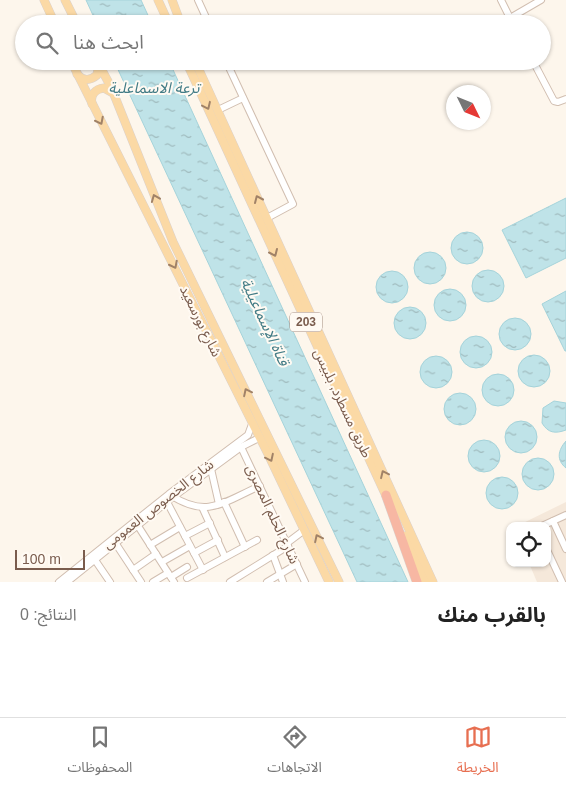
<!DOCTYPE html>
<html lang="ar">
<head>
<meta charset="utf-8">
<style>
  body { margin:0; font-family:Arial,"Noto Sans Arabic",sans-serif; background:#f2f2f2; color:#222; direction:rtl }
  .controls { position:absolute; right:15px; bottom:15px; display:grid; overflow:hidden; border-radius:10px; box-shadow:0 1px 4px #0004 }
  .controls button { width:45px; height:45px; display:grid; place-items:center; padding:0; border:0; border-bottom:1px solid #e0e0e0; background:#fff; color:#222; font:25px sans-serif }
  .compass { position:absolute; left:446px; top:85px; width:45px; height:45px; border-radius:50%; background:#fff; box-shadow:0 1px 4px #0004; rotate:133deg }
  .scale { position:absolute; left:15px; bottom:12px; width:70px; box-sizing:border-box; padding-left:5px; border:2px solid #7a5c4d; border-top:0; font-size:14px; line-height:18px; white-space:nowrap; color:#7a5c4d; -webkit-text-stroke:4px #fffaf3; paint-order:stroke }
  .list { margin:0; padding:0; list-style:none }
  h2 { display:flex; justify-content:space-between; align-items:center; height:65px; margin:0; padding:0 20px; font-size:21px }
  h2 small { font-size:16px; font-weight:400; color:#767676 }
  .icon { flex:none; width:28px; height:28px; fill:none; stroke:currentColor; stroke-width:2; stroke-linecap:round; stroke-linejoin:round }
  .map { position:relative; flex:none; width:566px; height:582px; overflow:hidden; direction:ltr }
  .search { position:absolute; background:#fff; box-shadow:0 1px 4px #0004; left:15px; right:15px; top:15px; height:55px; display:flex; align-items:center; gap:12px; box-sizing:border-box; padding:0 18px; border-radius:28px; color:#767676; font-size:19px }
  .sheet { height:135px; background:#fff }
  nav { display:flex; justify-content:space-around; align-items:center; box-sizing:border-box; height:70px; border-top:1px solid #e0e0e0; background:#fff; font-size:14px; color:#767676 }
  nav a { display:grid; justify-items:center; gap:2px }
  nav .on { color:#e76f51 }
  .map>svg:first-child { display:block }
  .residential { fill:#f5e8da }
  .water { fill:url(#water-ripples); stroke:#a5d3da }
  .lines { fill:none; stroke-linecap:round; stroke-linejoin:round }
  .minor-casing { stroke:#d1beb0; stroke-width:8 }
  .major-casing { stroke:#dad1cd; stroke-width:9 }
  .highway-casing { stroke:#dad1cd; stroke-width:10 }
  .minor { stroke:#fff; stroke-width:6 }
  .major { stroke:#fbd9a5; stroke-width:8 }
  .highway { stroke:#f7b7a3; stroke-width:9 }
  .oneway { stroke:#a18267 }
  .labels { text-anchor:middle; stroke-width:4; stroke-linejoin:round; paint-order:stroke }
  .shield { fill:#fffaf3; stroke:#a28b7f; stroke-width:1 }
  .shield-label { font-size:12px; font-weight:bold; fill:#7a5c4d }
  .street-label { font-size:14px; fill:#7a5c4d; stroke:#fffaf3 }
  .water-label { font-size:15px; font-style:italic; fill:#437c86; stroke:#fffaf3 }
</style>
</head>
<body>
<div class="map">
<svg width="566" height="582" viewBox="0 0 566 582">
  <defs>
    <pattern id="water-ripples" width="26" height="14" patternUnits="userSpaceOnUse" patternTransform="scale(1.25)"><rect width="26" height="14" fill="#bfe3e8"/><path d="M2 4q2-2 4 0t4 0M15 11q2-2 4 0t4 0" fill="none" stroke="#a0bbbe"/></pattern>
  </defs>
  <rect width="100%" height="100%" fill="#fdf6ec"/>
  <path class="residential" d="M566 502V582H537L529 563H547V526H517Z"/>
  <g class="water">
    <path d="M86 0H141L152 24H97Z"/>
    <path d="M114 61H169L408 582H357Z"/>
    <path d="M566 198V258L526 278 502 230Z"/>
    <circle cx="467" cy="248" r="16"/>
    <circle cx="430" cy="268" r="16"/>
    <circle cx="488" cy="286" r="16"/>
    <circle cx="392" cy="287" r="16"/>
    <circle cx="450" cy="305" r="16"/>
    <path d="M566 291V351H565L542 304Z"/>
    <circle cx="410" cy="323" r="16"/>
    <circle cx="515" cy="334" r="16"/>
    <circle cx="476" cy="352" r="16"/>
    <circle cx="534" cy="371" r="16"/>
    <circle cx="436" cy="372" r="16"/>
    <circle cx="498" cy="390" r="16"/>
    <circle cx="460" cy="409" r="16"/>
    <path d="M554 401 566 403V430C555 434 548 433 542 423L543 408Z"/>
    <circle cx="521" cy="437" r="16"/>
    <circle cx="484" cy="456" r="16"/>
    <path d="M566 441V468C556 460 558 450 566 441Z"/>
    <circle cx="538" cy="474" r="16"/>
    <circle cx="502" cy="493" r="16"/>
  </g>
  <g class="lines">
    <defs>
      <g id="minor">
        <path d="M198 0 209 24"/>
        <path d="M501 0 513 24"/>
        <path d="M510 18 541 0"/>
        <path d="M226 61 293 204 267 218"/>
        <path d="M533 61 554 101 558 102 566 99"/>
        <path d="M218 110 243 98"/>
        <path d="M241 447 305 582"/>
        <path d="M211 469 219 504"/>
        <path d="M172 496C208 519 225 501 260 486"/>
        <path d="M167 502 203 570"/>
        <path d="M224 502 245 547"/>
        <path d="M203 509 225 557"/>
        <path d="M553 521 566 549"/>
        <path d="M138 526 174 582"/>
        <path d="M542 526 566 515"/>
        <path d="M185 536 210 523"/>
        <path d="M287 543 303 531"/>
        <path d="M116 544 141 582"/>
        <path d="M150 545 180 527"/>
        <path d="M547 550 562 582"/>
        <path d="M194 553 218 540"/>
        <path d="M273 555 283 582"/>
        <path d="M95 560 110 582"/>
        <path d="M162 562 190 546"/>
        <path d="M133 570 156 554"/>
        <path d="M171 577 187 567"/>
        <path d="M187 578 257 540"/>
        <path d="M59 582 169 494 248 435 252 424"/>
        <path d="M67 582 173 497 241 447 259 438"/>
        <path d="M153 582 168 573"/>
        <path d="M230 582 288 546"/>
        <path d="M267 582 297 564"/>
      </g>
      <g id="major">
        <path d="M44 0 55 24"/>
        <path d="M65 0 77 24"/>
        <path d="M158 0 169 24"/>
        <path d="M172 0 181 24"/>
        <path d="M71 61 267 452 329 582"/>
        <path d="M97 61 111 87 173 242 339 582"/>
        <path d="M186 61 388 500"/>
        <path d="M195 61 433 582"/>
        <path d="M77 74C83 81 90 81 97 75L99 64"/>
        <path d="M92 104C90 95 95 89 104 88L113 93"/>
        <path d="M404 536 425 582"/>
      </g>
      <path id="highway" d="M386 495 417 582"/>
    </defs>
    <use href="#minor" class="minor-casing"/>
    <use href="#major" class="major-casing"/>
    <use href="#highway" class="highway-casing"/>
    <use href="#minor" class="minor"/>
    <use href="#major" class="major"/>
    <use href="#highway" class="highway"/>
  </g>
  <defs><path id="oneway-chevron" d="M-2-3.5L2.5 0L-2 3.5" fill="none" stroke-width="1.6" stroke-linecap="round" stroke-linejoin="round" transform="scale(1.25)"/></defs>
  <g class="oneway">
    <use href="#oneway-chevron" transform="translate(207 106) rotate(65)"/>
    <use href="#oneway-chevron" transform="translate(100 121) rotate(63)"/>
    <use href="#oneway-chevron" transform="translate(155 198) rotate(-112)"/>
    <use href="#oneway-chevron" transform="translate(258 199) rotate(-114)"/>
    <use href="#oneway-chevron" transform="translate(274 253) rotate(66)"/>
    <use href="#oneway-chevron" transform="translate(174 265) rotate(63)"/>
    <use href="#oneway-chevron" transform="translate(247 392) rotate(-116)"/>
    <use href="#oneway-chevron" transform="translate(270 458) rotate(64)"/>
    <use href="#oneway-chevron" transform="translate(384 474) rotate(-115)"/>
    <use href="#oneway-chevron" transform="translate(318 538) rotate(-116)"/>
  </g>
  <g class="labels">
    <rect class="shield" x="290" y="312.5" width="32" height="19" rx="4"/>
    <g class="shield-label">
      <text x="306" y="326">203</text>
    </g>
    <g class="street-label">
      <text transform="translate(201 321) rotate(64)" y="5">شارع بورسعيد</text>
      <text transform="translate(343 403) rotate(65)" y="5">طريق مسطرد, بلبيس</text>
      <text transform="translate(158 504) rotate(-38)" y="5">شارع الخصوص العمومى</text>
      <text transform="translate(273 514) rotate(65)" y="5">شارع الحلم المصرى</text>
    </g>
    <g class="water-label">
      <text x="154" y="93">ترعة الاسماعلية</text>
      <text transform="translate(265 322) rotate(65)" y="5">قناة الإسماعيلية</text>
    </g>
  </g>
</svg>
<div class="controls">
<button><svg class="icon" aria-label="locate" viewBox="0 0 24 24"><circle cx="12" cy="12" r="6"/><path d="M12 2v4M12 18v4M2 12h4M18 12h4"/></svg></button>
</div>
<svg class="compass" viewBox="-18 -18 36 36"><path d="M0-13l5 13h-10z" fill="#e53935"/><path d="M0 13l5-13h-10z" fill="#767676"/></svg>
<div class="scale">100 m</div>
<div class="search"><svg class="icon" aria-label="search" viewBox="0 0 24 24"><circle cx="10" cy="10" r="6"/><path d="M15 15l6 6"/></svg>ابحث هنا</div>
</div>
<section class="sheet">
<h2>بالقرب منك<small>النتائج: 0</small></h2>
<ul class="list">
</ul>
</section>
<nav>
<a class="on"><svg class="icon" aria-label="map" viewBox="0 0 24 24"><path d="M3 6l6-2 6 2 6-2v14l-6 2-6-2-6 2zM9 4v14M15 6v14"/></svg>الخريطة</a>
<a><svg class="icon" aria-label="directions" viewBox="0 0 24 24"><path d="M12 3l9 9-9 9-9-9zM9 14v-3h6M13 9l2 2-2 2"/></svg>الاتجاهات</a>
<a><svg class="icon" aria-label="saved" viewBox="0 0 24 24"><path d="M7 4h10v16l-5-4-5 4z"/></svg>المحفوظات</a>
</nav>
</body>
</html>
